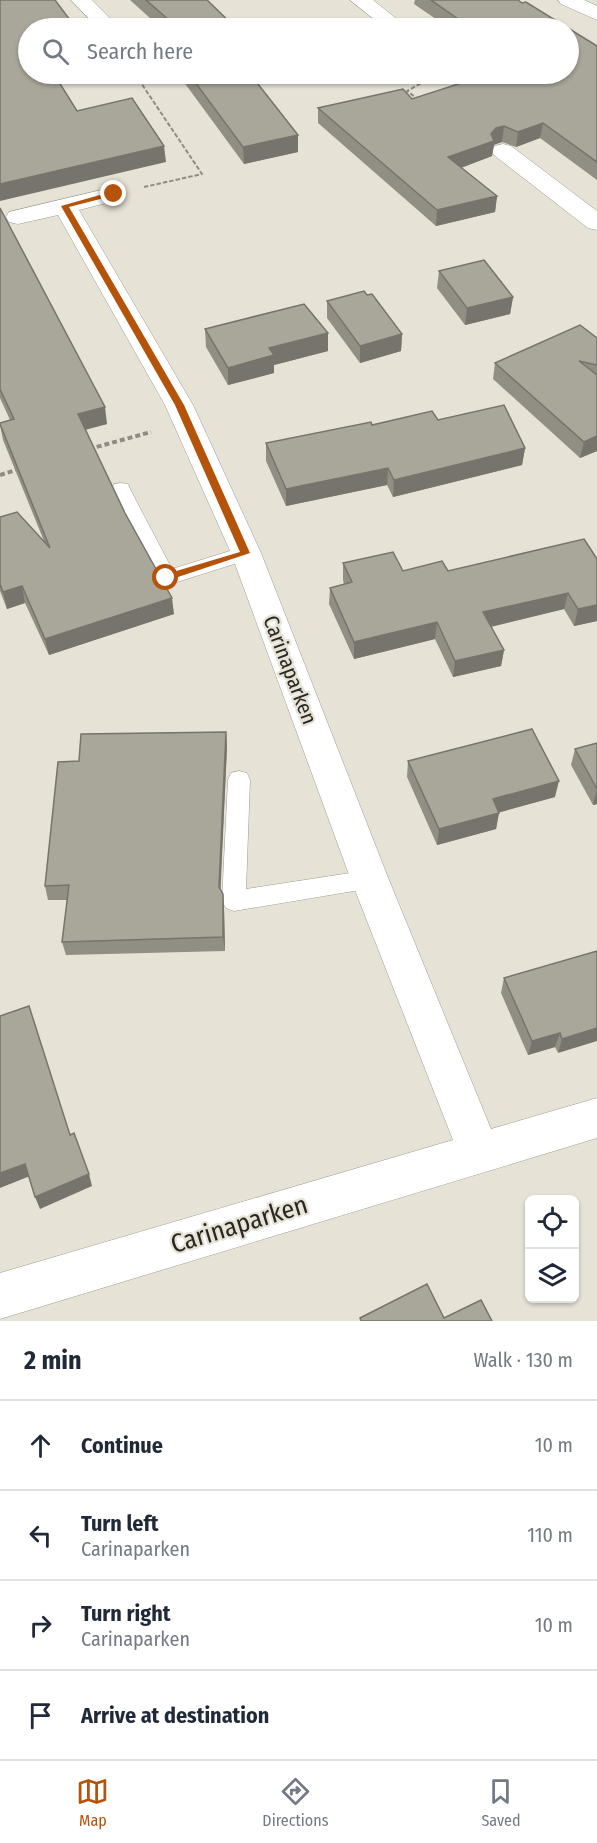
<!DOCTYPE html>
<html lang="en">
<head>
<meta charset="utf-8">
<style>
  body { margin:0; font-family:"Fira Sans Condensed",sans-serif; background:#f2f2f3; color:#1f2937 }
  .controls { position:absolute; right:18px; bottom:18px; display:grid; overflow:hidden; border-radius:9px; box-shadow:0 2px 4px #0004 }
  .controls button { width:54px; height:54px; display:grid; place-items:center; padding:0; border:0; border-bottom:2px solid #e0e1e3; background:#fff; color:#1f2937; font:30px sans-serif }
  .stop { position:absolute; width:18px; height:18px; margin:-14px; border:4px solid #b45309; border-radius:50%; background:#fff }
  .stop.end { background:#b45309; border-color:#fff; box-shadow:0 2px 6px #0008 }
  .list { margin:0; padding:0; list-style:none }
  h2 { display:flex; justify-content:space-between; align-items:center; height:78px; margin:0; padding:0 24px; font-size:26px }
  h2 small { font-size:20px; font-weight:400; color:#747a83 }
  .list li { display:grid; grid-template-columns:39px 1fr auto; gap:18px; align-items:center; box-sizing:border-box; height:90px; padding:0 24px; border-top:2px solid #e0e1e3 }
  .list b { display:block; font-size:22px; white-space:nowrap }
  .list p { margin:0; font-size:20px; white-space:nowrap; color:#747a83 }
  .list em { font-size:20px; font-style:normal; color:#747a83 }
  .icon { flex:none; width:33px; height:33px; fill:none; stroke:currentColor; stroke-width:2; stroke-linecap:round; stroke-linejoin:round }
  .map { position:relative; flex:none; width:597px; height:1321px; overflow:hidden }
  .search { position:absolute; background:#fff; box-shadow:0 2px 4px #0004; left:18px; right:18px; top:18px; height:66px; display:flex; align-items:center; gap:15px; box-sizing:border-box; padding:0 21px; border-radius:33px; color:#747a83; font-size:22px }
  .sheet { height:438px; background:#fff }
  nav { display:flex; justify-content:space-around; align-items:center; box-sizing:border-box; height:84px; border-top:2px solid #e0e1e3; background:#fff; font-size:16px; color:#747a83 }
  nav a { display:grid; justify-items:center; gap:3px }
  nav .on { color:#b45309 }
  .map>svg:first-child { display:block }
  .lines { fill:none; stroke-linecap:round; stroke-linejoin:round }
  .service-casing { stroke:#9e9b8f; stroke-width:1 }
  .minor-casing { stroke:#9e9b8f; stroke-width:1 }
  .path-far1 { stroke:#8f8c84; stroke-width:2; stroke-dasharray:4.5 2; stroke-linecap:butt }
  .path { stroke:#8f8c84; stroke-width:4; stroke-dasharray:5 3; stroke-linecap:butt }
  .service { fill:#fff; fill-rule:evenodd }
  .minor { fill:#fff; fill-rule:evenodd }
  .wall { fill:#918f84 }
  .shaded-wall { fill:#76746c }
  .building { fill:#a9a69a; stroke:#76746c; stroke-width:1.5 }
  .route { fill:#b45309 }
  .labels { text-anchor:middle; stroke-width:4.5; stroke-linejoin:round; paint-order:stroke }
  .street-label { font-size:21px; fill:#282722; stroke:#e6e2d6 }
  .near-street-label { font-size:26px; fill:#282722; stroke:#e6e2d6 }
</style>
</head>
<body>
<div class="map">
<svg width="597" height="1321" viewBox="0 0 597 1321">
  <rect width="100%" height="100%" fill="#e6e2d6"/>
  <g class="lines">
    <defs>
      <g id="service">
        <path d="M121 483 128 484 130 489 172 569 246 546 253 548 256 553 253 558 174 583 167 585 160 583 112 489 114 484Z"/>
        <path d="M239 771 247 773 250 780 246 889 370 870 378 873 382 880 378 887 234 911 226 908 222 901 228 780 231 773Z"/>
      </g>
      <g id="minor">
        <path d="M71 0H92L119 28H98Z"/>
        <path d="M350 0H373L408 28H385Z"/>
        <path d="M558 0H584L597 6V20L561 4Z"/>
        <path d="M503 144 511 146 597 211V230L588 228 495 156 491 151 495 146Z"/>
        <path d="M114 187 122 189 126 194 122 199 79 210 193 405 261 553 389 880 491 1129 597 1098V1138L0 1319V1273L453 1140 351 880 231 553 165 405 58 215 18 224 9 222 6 217 9 212Z"/>
      </g>
    </defs>
    <use href="#service" class="service-casing"/>
    <use href="#minor" class="minor-casing"/>
    <g class="path-far1">
      <path d="M135 74 202 174 144 187"/>
      <path d="M419 100 407 91 438 74"/>
    </g>
    <g class="path">
      <path d="M89 449 151 432"/>
      <path d="M0 475 19 469"/>
    </g>
    <use href="#service" class="service"/>
    <use href="#minor" class="minor"/>
  </g>
  <g class="wall">
    <path d="M130 0H207L236 28H161Z"/>
    <path d="M415 0H518L522 3 526 2 597 46V180L540 138 516 147 502 142 494 144 492 156 461 168 497 196 495 212 436 226 318 123V108L403 89 412 99 489 74H568V28H449L414 4Z"/>
    <path d="M178 74H262L255 80 298 152 244 164Z"/>
    <path d="M0 208 107 424 85 430 174 614 49 655 25 603 7 609 0 591V517L44 541 3 440 0 425 10 420 0 398Z"/>
    <path d="M439 271 513 297 510 314 465 325 437 288Z"/>
    <path d="M367 295 402 334 401 351 360 363 327 318V301Z"/>
    <path d="M205 329 328 333V351L274 365V373L228 385 206 347Z"/>
    <path d="M597 338V451L580 458 493 379 495 363Z"/>
    <path d="M438 420 525 448 522 465 393 497 387 485 286 506 266 461V443L372 425Z"/>
    <path d="M597 559V621L574 626 564 609 491 627 504 650 501 666 453 677 435 639 354 659 329 604 330 588 344 584 343 580V563L403 571H448Z"/>
    <path d="M226 732 227 747 220 890 223 894 224 908 225 951 66 955 62 942 67 900H48L45 886 79 761Z"/>
    <path d="M597 743V804L593 805 571 765 575 749Z"/>
    <path d="M408 761 555 797 499 812 496 829 437 845 407 777Z"/>
    <path d="M597 951 558 1053 555 1047 528 1055 501 993 504 978Z"/>
  </g>
  <g class="shaded-wall">
    <path d="M248 74H262L248 86Z"/>
    <path d="M543 123 540 138 516 147 518 132Z"/>
    <path d="M504 126 502 142 494 145 492 156 447 173 448 157 491 134 496 128Z"/>
    <path d="M298 135V152L244 164 243 147Z"/>
    <path d="M164 146 166 162 0 201V184Z"/>
    <path d="M497 196 495 212 436 226 437 210Z"/>
    <path d="M513 297 510 314 465 325 467 308Z"/>
    <path d="M328 333V351L274 365V373L228 385V368L269 348Z"/>
    <path d="M402 334 401 351 360 363V346Z"/>
    <path d="M105 407 107 424 80 431 78 414Z"/>
    <path d="M597 436V451L580 458 584 442Z"/>
    <path d="M525 448 522 465 393 497 394 480Z"/>
    <path d="M388 468 387 485 286 506V489Z"/>
    <path d="M22 586 25 603 7 609 3 592Z"/>
    <path d="M568 593 564 609 481 629 483 612Z"/>
    <path d="M172 598 174 614 49 655 45 639Z"/>
    <path d="M597 605V621L574 626 578 609Z"/>
    <path d="M437 622 435 639 354 659V642Z"/>
    <path d="M504 650 501 666 453 677 455 661Z"/>
    <path d="M226 732 227 747 220 901 219 887Z"/>
    <path d="M559 781 555 797 490 815 493 799Z"/>
    <path d="M597 789V804L593 805Z"/>
    <path d="M499 813 496 829 437 845 439 829Z"/>
    <path d="M223 894 224 908 225 951 223 937Z"/>
    <path d="M597 1028V1041L558 1053 562 1039Z"/>
    <path d="M560 1033 555 1047 528 1055 532 1041Z"/>
    <path d="M25 1164 30 1176 0 1188V1173Z"/>
    <path d="M89 1174 92 1186 40 1209 35 1197Z"/>
  </g>
  <g class="building">
    <path d="M0 0H55L76 28H28V74H54L77 111 132 98 164 146 0 184Z"/>
    <path d="M146 0H207L236 28H178Z"/>
    <path d="M431 0H518L522 3 526 2 597 46V162L543 123 518 132 504 126 496 128 491 134 494 141 448 157 497 196 437 210 318 108 403 89 412 99 489 74H568V28H471Z"/>
    <path d="M189 74H250L298 135 243 147Z"/>
    <path d="M0 208 105 407 78 414 125 513 172 598 45 639 22 586 3 592 0 584V517L17 512 50 548 0 424V423L14 419 0 389Z"/>
    <path d="M484 260 513 297 467 308 439 271Z"/>
    <path d="M364 291 367 295 372 294 402 334 360 346 327 301Z"/>
    <path d="M304 304 328 333 269 348 274 355 228 368 205 329Z"/>
    <path d="M580 325 597 338V365L579 361 597 375V436L584 442 495 363Z"/>
    <path d="M504 405 525 448 394 480 388 468 286 489 266 443 371 422 372 425 432 411 438 420Z"/>
    <path d="M584 539 597 559V605L578 609 568 593 483 612 504 650 455 661 437 622 354 642 330 588 352 582 343 563 393 552 403 571 442 561 448 571Z"/>
    <path d="M532 729 559 781 493 799 499 813 439 829 408 761Z"/>
    <path d="M226 732 219 887 223 894V937L62 942 69 885 45 886 58 762 79 761 81 734Z"/>
    <path d="M597 743V789L575 749Z"/>
    <path d="M597 951V1028L562 1039 560 1033 532 1041 504 978Z"/>
    <path d="M29 1006 70 1135 74 1133 89 1174 35 1197 25 1164 0 1173V1016Z"/>
    <path d="M427 1284 444 1318 481 1300 492 1321H361L360 1318Z"/>
  </g>
  <path class="route" d="M114 191 116 195 69 207 184 405 250 553 166 581 163 580V575L240 552 175 405 61 206Z"/>
  <g class="labels">
    <g class="street-label">
      <text transform="translate(290 670) rotate(69)" y="7">Carinaparken</text>
    </g>
    <g class="near-street-label">
      <text transform="translate(239 1224) rotate(-17)" y="9">Carinaparken</text>
    </g>
  </g>
</svg>
<div class="controls">
<button><svg class="icon" aria-label="locate" viewBox="0 0 24 24"><circle cx="12" cy="12" r="6"/><path d="M12 2v4M12 18v4M2 12h4M18 12h4"/></svg></button>
<button><svg class="icon" aria-label="layers" viewBox="0 0 24 24"><path d="M12 4l9 5-9 5-9-5zM3 14l9 5 9-5"/></svg></button>
</div>
<div class="stop" style="left:166px;top:578px"></div>
<div class="stop end" style="left:114px;top:194px"></div>
<div class="search"><svg class="icon" aria-label="search" viewBox="0 0 24 24"><circle cx="10" cy="10" r="6"/><path d="M15 15l6 6"/></svg>Search here</div>
</div>
<section class="sheet">
<h2>2 min<small>Walk · 130 m</small></h2>
<ul class="list">
<li><svg class="icon" aria-label="ahead" viewBox="0 0 24 24"><path d="M12 20V5M6 11l6-6 6 6"/></svg><div><b>Continue</b></div><em>10 m</em></li>
<li><svg class="icon" aria-label="left" viewBox="0 0 24 24"><path d="M17 20v-9H6M10 6l-5 5 5 5"/></svg><div><b>Turn left</b><p>Carinaparken</p></div><em>110 m</em></li>
<li><svg class="icon" aria-label="right" viewBox="0 0 24 24"><path d="M7 20v-9h11M14 6l5 5-5 5"/></svg><div><b>Turn right</b><p>Carinaparken</p></div><em>10 m</em></li>
<li><svg class="icon" aria-label="arrive" viewBox="0 0 24 24"><path d="M6 21V4h12l-3 4 3 4H6"/></svg><div><b>Arrive at destination</b></div></li>
</ul>
</section>
<nav>
<a class="on"><svg class="icon" aria-label="map" viewBox="0 0 24 24"><path d="M3 6l6-2 6 2 6-2v14l-6 2-6-2-6 2zM9 4v14M15 6v14"/></svg>Map</a>
<a><svg class="icon" aria-label="directions" viewBox="0 0 24 24"><path d="M12 3l9 9-9 9-9-9zM9 14v-3h6M13 9l2 2-2 2"/></svg>Directions</a>
<a><svg class="icon" aria-label="saved" viewBox="0 0 24 24"><path d="M7 4h10v16l-5-4-5 4z"/></svg>Saved</a>
</nav>
</body>
</html>
